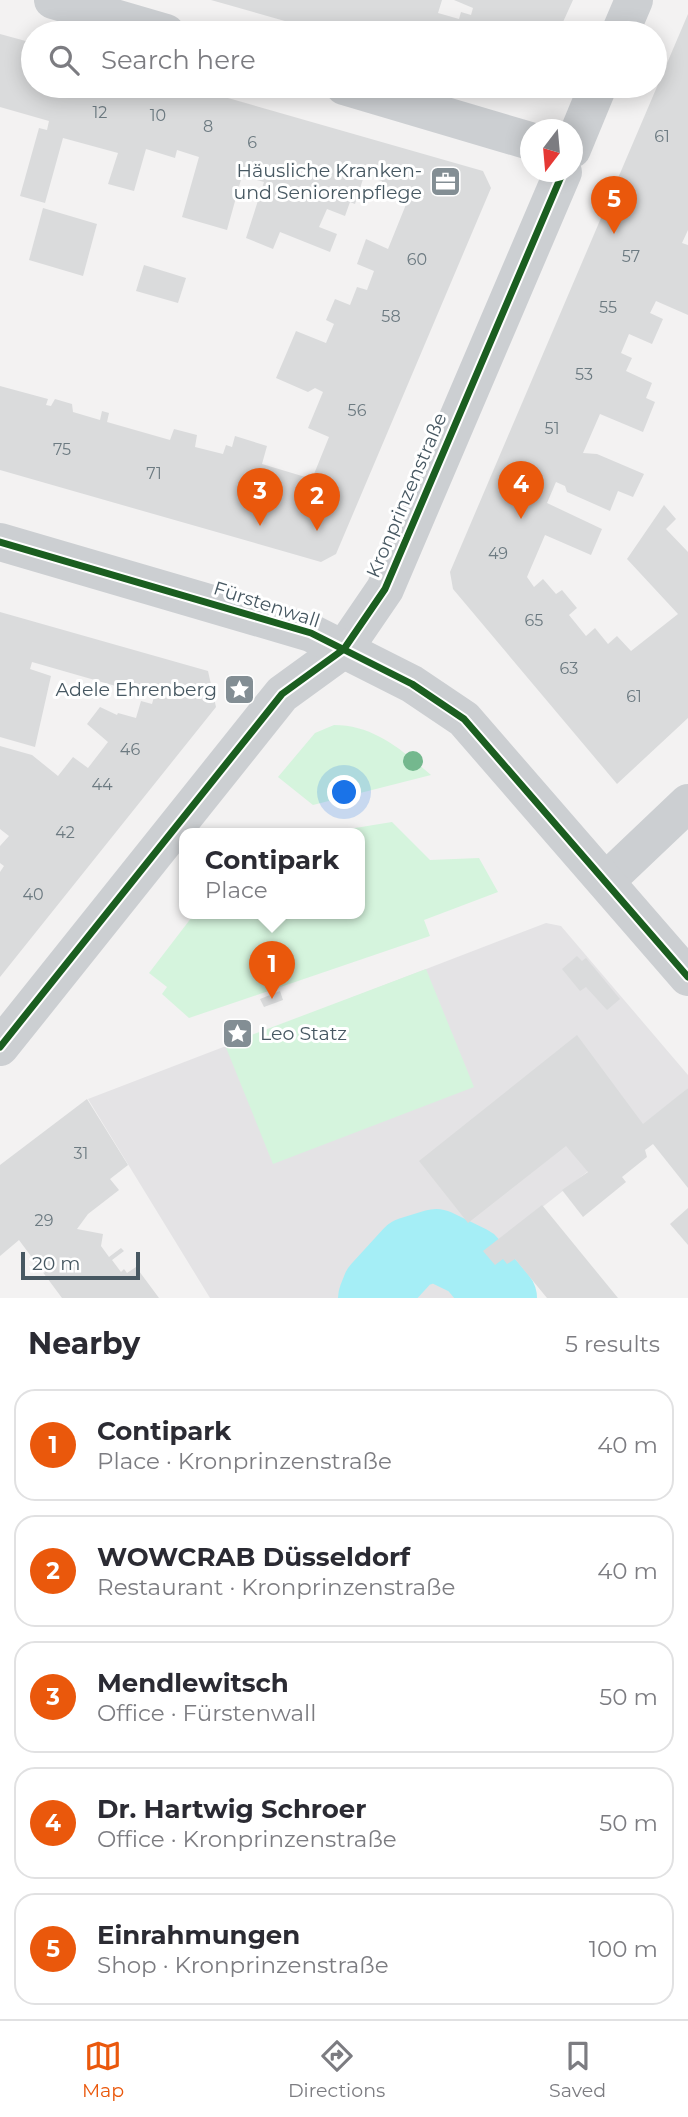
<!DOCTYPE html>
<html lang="en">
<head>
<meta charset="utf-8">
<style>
  body { margin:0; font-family:Montserrat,sans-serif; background:#f7f7f7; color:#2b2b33 }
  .compass { position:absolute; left:520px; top:119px; width:63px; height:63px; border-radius:50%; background:#fff; box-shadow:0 4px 18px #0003; rotate:196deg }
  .scale { position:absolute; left:21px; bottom:18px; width:119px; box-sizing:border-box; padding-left:7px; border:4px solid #475862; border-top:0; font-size:19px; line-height:24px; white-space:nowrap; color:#475862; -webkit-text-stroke:5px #fff; paint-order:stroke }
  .you { position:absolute; left:345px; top:793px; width:24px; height:24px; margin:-18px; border:5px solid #fff; border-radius:50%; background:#1a73e8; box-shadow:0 0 0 10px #1a73e833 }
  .badge { display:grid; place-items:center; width:46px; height:46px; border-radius:50%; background:#ea580c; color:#fff; font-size:23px; font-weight:700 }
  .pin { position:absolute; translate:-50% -58px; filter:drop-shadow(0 2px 4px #0008) }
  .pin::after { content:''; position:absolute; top:37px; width:24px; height:21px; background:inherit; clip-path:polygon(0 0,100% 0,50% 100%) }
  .popup { position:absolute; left:179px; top:828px; width:186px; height:91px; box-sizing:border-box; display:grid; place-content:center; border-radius:14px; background:#fff; filter:drop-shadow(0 2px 5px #0005); font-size:23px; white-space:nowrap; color:#7c7c81 }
  .popup b { font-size:26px; color:#2b2b33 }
  .popup::after { content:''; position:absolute; left:50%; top:100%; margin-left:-14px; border:14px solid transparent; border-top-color:#fff }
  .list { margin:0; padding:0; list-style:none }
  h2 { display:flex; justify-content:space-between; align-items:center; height:91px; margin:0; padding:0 28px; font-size:30px }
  h2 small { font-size:23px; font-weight:400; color:#7c7c81 }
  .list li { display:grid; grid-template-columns:46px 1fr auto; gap:21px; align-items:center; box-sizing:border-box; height:112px; margin:0 14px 14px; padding:0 14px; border:2px solid #e1e1e2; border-radius:21px }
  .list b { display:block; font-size:26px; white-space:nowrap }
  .list p { margin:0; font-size:23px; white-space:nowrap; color:#7c7c81 }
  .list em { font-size:23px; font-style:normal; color:#7c7c81 }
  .icon { flex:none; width:38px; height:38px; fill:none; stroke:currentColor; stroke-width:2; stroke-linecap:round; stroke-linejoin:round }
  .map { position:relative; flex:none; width:688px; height:1298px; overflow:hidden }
  .search { position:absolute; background:#fff; box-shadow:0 4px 18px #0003; left:21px; right:21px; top:21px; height:77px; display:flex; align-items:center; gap:18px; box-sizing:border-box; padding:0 24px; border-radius:38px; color:#7c7c81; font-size:26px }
  .sheet { height:721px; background:#fff }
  nav { display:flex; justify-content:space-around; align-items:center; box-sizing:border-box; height:98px; border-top:2px solid #e1e1e2; background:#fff; font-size:19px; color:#7c7c81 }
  nav a { display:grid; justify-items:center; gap:4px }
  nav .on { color:#ea580c }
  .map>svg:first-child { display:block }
  .education { fill:#e4e3e5 }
  .green { fill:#d5f4dd }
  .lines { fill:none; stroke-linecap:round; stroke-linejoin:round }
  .river { stroke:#a5eef6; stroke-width:72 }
  .building { fill:#dadbdc }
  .minor { stroke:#cccfd2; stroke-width:38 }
  .tertiary { stroke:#cccfd2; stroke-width:38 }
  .cycleway-casing { stroke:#fff; stroke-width:11 }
  .cycleway { stroke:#1b5e20; stroke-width:7 }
  .tree { fill:#74b88e }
  .labels { text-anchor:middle; stroke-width:6; stroke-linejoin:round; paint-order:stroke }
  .number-label { font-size:16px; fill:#6c7a81 }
  .poi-label { font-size:19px; fill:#475862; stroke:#fff; text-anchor:end }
  .street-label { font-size:19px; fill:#475862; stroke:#fff }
</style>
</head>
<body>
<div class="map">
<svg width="688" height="1298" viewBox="0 0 688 1298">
  <rect width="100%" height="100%" fill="#f3f2f2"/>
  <path class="education" d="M546 923 561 926 688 1075V1088L638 1132 457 1274 481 1298H210L88 1099Z"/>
  <g class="green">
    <path d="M334 725C374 725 402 750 431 775L313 805 278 777 315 733Z"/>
    <path d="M392 822 430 860 479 858 498 892 424 920 430 936 189 1018 162 994 167 987 149 973 195 913H360V833H324Z"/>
    <path d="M426 969 474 1087 273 1164 225 1045Z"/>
  </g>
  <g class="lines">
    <path class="river" d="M374 1298 378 1288 410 1253 436 1245 471 1262 501 1298"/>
  </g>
  <g class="building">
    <path d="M211 0H442L438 13 459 19 461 12 471 15 473 8 454 0H573L558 33H327Z"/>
    <path d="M688 14V230L682 243 688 245V315L656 301 650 313 663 319 652 344 629 334 621 353 632 358 626 371 652 383 646 398 655 402 643 432 600 414 583 453 597 454 644 474 633 497 618 491 610 511 567 492 565 486 556 482 547 503 602 529 591 555 545 535 527 577 534 587 543 579 556 594 562 590 577 608 569 615 586 636 595 628 608 644 617 636 631 651 678 614 627 559 664 505 676 519 666 529 688 552V718L617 784 453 589 450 572Z"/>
    <path d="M0 34 33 43V86H186L483 171 491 188 336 554 321 562 0 470V386L48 399 46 405 51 406 55 399 72 404 73 412 100 420 102 411 109 413 107 422 170 440 174 429 197 435 195 447 223 454 226 445 232 447 235 436 267 446 262 464 312 479 329 437 308 428 323 392 315 388 308 392 276 378 296 331 326 343 334 324 326 320 335 299 350 305 357 287 367 290 374 271 357 264 366 239 388 249 407 202 385 193 387 186 381 185 382 181 364 176 355 204 350 202 345 216 327 209 319 227 337 234 330 252 280 232 273 249 246 238 264 182 242 176 227 230 182 217 199 157 177 150 175 158 146 149 134 191 108 184 118 153 63 138 45 203 20 196 39 128 47 130 49 121 0 107Z"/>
    <path d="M43 208 97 224 83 276 29 260Z"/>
    <path d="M144 265 186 278 178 303 136 291Z"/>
    <path d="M0 612 208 671 216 707 0 977V872L4 866 0 863V846L9 836 0 829V746L32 755 58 776 73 757 88 768 108 742 87 724 100 707 117 715 118 713 136 718 141 701 152 704 154 697 32 662 30 669 51 676 35 747 0 737Z"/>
    <path d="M577 956 582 961 586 958 620 999 607 1010 586 987 580 991 562 969Z"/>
    <path d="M280 991 283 1000 264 1007 260 999Z"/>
    <path d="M577 1035 643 1124 688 1088V1188L653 1144 645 1150 647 1157 622 1177 626 1182 583 1217 562 1190 588 1172 566 1146 468 1223 419 1161Z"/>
    <path d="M87 1099 128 1165 110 1179 119 1190 88 1214 77 1229 103 1234 101 1246 109 1257 121 1248 124 1251 112 1260 121 1272 124 1269 127 1273 136 1267 159 1298H62L19 1240 0 1256V1165Z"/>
    <path d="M542 1205 582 1254 618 1298H547L515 1259 507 1264 503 1259 495 1265 483 1251Z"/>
    <path d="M688 1208V1245L670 1224Z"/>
  </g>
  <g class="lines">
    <g class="minor">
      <path d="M53 0 166 33"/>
      <path d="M620 33 634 0"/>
      <path d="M344 86 530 141"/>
      <path d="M572 149 598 86"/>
      <path d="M607 880 688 803"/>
      <path d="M0 1047 282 694 344 649 385 589 563 172"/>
    </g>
    <path class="tertiary" d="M0 542 311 633 412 684 464 719 688 977"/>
    <defs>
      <g id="cycleway">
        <path d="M0 542 311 633 412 684 464 719 688 977"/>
        <path d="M0 1047 282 694 344 649 385 589 563 172"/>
      </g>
    </defs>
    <use href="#cycleway" class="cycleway-casing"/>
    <use href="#cycleway" class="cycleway"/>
  </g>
  <circle class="tree" cx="413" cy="761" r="10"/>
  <defs>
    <symbol id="office-square" viewBox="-11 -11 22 22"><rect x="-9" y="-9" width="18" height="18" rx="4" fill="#838e94" stroke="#fff"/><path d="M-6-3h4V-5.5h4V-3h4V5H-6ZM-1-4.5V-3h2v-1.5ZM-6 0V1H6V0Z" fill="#fff"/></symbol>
    <symbol id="sight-square" viewBox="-11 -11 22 22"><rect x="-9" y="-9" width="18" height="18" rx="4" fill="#838e94" stroke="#fff"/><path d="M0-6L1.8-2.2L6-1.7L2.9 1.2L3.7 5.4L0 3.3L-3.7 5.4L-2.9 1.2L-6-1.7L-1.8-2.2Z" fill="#fff"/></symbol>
  </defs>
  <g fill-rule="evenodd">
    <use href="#office-square" x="428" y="164" width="35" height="35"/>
    <use href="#sight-square" x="222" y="672" width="35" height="35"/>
    <use href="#sight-square" x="220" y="1016" width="35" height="35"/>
  </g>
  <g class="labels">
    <g class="number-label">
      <text x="100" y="118">12</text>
      <text x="158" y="121">10</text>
      <text x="208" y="132">8</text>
      <text x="662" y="142">61</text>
      <text x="252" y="148">6</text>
      <text x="631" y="262">57</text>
      <text x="417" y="265">60</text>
      <text x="608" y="313">55</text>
      <text x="391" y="322">58</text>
      <text x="584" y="380">53</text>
      <text x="357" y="416">56</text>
      <text x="552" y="434">51</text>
      <text x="62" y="455">75</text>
      <text x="154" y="479">71</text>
      <text x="498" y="559">49</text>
      <text x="534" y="626">65</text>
      <text x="569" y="674">63</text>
      <text x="634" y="702">61</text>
      <text x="130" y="755">46</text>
      <text x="102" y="790">44</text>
      <text x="65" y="838">42</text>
      <text x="33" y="900">40</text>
      <text x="81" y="1159">31</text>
      <text x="44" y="1226">29</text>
    </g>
    <g class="poi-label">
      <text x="422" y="177">Häusliche Kranken-<tspan x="422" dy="22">und Seniorenpflege</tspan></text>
      <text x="217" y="696">Adele Ehrenberg</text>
      <text x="260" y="1040" text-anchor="start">Leo Statz</text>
    </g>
    <g class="street-label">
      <text transform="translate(406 495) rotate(-67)" y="7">Kronprinzenstraße</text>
      <text transform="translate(267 604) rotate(18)" y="7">Fürstenwall</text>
    </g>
  </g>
</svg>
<svg class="compass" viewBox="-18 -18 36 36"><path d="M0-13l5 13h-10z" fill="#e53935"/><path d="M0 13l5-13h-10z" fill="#7c7c81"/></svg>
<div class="scale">20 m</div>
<div class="you"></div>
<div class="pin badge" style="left:272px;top:999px">1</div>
<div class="popup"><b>Contipark</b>Place</div>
<div class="pin badge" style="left:317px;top:531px">2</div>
<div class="pin badge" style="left:260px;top:526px">3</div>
<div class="pin badge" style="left:521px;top:519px">4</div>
<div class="pin badge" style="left:614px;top:234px">5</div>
<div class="search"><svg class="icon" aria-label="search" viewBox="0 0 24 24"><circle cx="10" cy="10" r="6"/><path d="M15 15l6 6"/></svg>Search here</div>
</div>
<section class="sheet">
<h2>Nearby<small>5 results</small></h2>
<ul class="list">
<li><span class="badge">1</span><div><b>Contipark</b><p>Place · Kronprinzenstraße</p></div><em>40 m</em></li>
<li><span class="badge">2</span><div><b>WOWCRAB Düsseldorf</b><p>Restaurant · Kronprinzenstraße</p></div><em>40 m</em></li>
<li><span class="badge">3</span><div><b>Mendlewitsch</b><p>Office · Fürstenwall</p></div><em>50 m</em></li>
<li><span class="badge">4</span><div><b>Dr. Hartwig Schroer</b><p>Office · Kronprinzenstraße</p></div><em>50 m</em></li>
<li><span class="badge">5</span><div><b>Einrahmungen</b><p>Shop · Kronprinzenstraße</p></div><em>100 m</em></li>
</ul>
</section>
<nav>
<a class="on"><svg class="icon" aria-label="map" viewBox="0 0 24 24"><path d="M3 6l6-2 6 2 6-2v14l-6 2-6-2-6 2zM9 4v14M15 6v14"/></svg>Map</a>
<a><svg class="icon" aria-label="directions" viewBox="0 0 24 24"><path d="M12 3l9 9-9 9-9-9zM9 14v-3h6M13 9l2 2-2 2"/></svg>Directions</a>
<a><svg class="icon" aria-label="saved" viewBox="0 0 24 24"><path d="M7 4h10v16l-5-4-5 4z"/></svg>Saved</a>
</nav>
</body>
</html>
